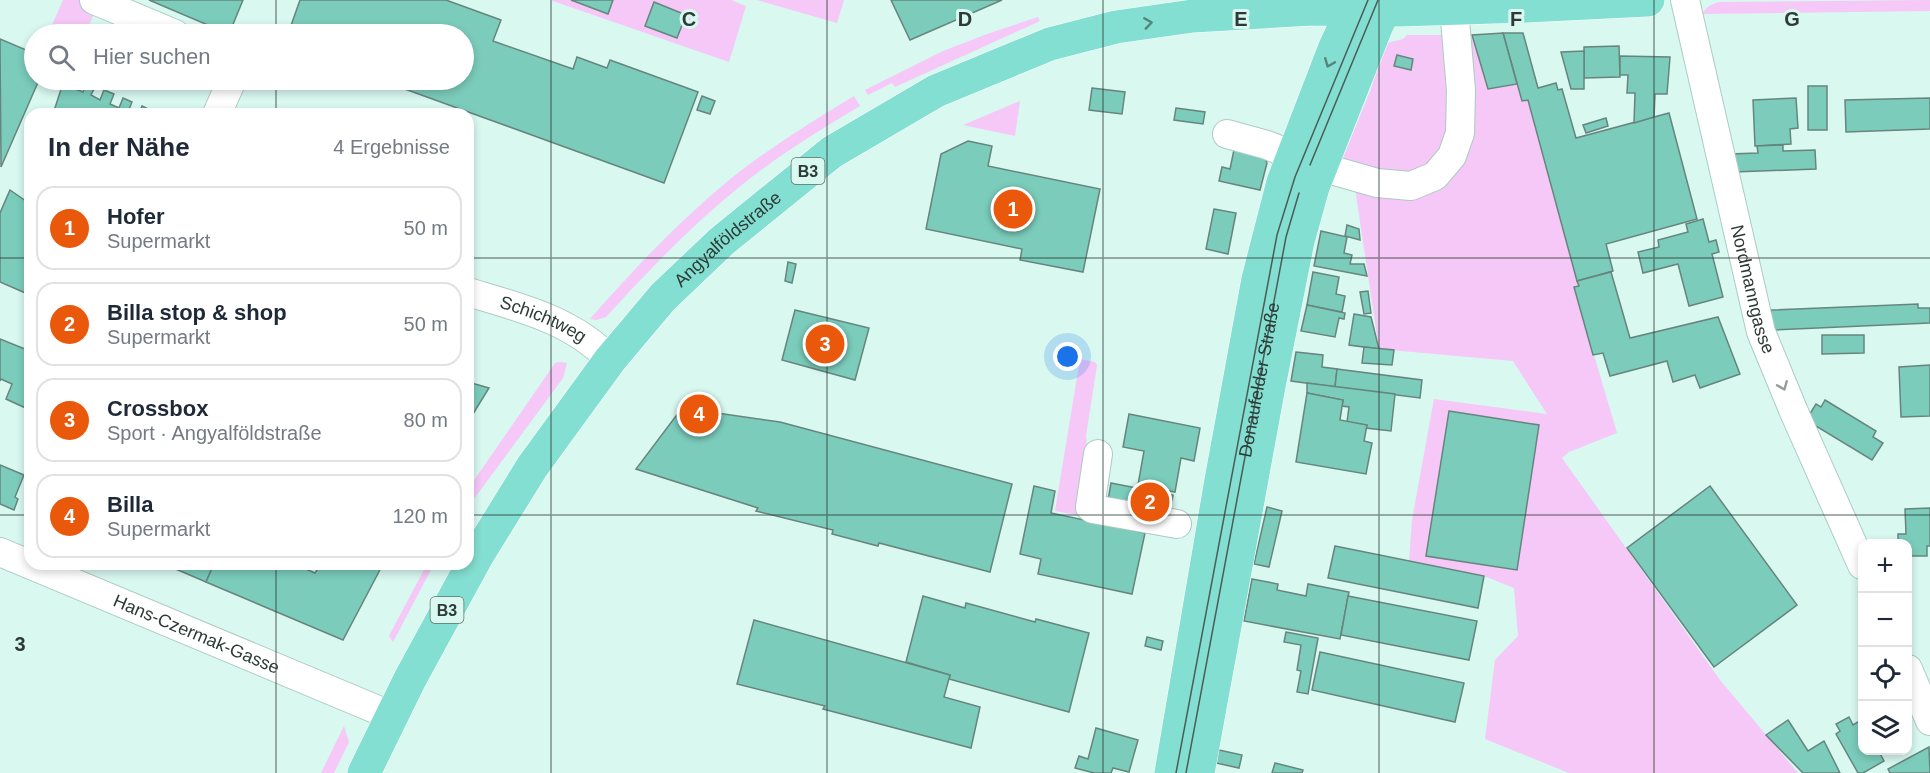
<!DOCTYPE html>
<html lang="de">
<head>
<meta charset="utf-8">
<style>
  body { margin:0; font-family:Arial,sans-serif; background:#f6f6f7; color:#1f2937 }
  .controls { position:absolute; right:18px; bottom:18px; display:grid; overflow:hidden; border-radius:12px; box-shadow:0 3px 9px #0003 }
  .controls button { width:54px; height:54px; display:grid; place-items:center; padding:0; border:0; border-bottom:2px solid #e0e1e3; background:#fff; color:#1f2937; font:30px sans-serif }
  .you { position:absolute; left:1068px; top:357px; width:21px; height:21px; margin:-15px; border:4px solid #fff; border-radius:50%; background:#1a73e8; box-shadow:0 0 0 9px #1a73e833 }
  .badge { display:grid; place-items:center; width:39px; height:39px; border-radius:50%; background:#ea580c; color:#fff; font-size:20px; font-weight:700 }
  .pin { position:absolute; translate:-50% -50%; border:3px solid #fff; box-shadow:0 2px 6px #0006 }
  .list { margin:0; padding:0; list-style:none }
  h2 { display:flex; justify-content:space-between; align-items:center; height:78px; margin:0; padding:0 24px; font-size:26px }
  h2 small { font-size:20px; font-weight:400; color:#747a83 }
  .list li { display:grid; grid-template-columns:39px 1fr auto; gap:18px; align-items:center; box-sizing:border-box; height:84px; margin:0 12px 12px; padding:0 12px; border:2px solid #e0e1e3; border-radius:18px }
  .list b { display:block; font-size:22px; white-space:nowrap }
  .list p { margin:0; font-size:20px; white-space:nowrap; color:#747a83 }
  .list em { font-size:20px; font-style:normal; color:#747a83 }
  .icon { flex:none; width:33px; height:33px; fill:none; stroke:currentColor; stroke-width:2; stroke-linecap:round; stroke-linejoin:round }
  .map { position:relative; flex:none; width:1930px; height:773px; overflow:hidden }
  .search { position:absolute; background:#fff; box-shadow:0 3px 9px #0003; left:24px; top:24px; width:450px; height:66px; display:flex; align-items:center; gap:15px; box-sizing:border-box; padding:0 21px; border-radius:33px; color:#747a83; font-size:22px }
  .panel { position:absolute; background:#fff; box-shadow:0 3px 9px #0003; left:24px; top:108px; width:450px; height:462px; border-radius:18px }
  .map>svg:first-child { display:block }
  .green { fill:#f5c8f7 }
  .building { fill:#7bccbb; stroke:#67857e; stroke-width:1.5 }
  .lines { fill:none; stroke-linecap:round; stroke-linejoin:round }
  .minor-casing { stroke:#accbc4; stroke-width:30 }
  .major-casing { stroke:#fff; stroke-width:34 }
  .minor { stroke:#fff; stroke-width:28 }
  .major { stroke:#83dfd1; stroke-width:33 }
  .tram { stroke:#4b5c58; stroke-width:1.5 }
  .oneway { stroke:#54847c }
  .oneway2 { stroke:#969c9b }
  .grid { fill:none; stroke:#2d3a37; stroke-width:1.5; stroke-opacity:0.55 }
  .labels { text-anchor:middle; stroke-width:6; stroke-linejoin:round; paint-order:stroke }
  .shield { fill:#d8f8f0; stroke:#60736e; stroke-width:1.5 }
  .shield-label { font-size:16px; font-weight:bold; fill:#2d3a37 }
  .street-label { font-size:18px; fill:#2d3a37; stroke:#d8f8f0 }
  .grid-label { font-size:20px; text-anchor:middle; font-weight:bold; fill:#2d3a37; stroke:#d8f8f0; stroke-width:6; stroke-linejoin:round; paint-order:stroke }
</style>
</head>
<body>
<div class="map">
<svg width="1930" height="773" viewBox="0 0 1930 773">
  <rect width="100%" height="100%" fill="#d8f8f0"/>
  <g class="green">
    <path d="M63 0H81L97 7 85 34H48Z"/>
    <path d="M550 0H731L746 6 729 62Z"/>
    <path d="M757 0H844L837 23Z"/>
    <path d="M1930 0V11L1701 14 1709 6 1718 2Z"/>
    <path d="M1038 17 1040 21 895 87 892 83 868 95 865 90 943 51 987 34Z"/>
    <path d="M1407 35H1472L1488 89 1517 84 1522 101 1528 100 1579 286 1574 287 1617 433 1569 452 1562 458 1720 680 1798 773H1569L1485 739 1495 660 1518 636 1514 588 1484 576 1409 561 1412 520 1434 399 1547 414 1513 361 1379 349 1355 188 1340 165 1371 89 1383 44 1403 39Z"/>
    <path d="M854 96 860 106C818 131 776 157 738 188 690 227 648 271 606 317L596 320 590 319C633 270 678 222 729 180 768 149 811 122 854 96Z"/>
    <path d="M1020 101 1015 136 963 125Z"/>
    <path d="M1080 359 1095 362 1097 365 1086 436 1087 445 1077 515 1055 511Z"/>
    <path d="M560 362 567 363 563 378 468 507V491L475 479 555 363Z"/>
    <path d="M427 564H434L393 642 389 636Z"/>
    <path d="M344 726 349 742 334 773H321Z"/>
  </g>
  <g class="building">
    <path d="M149 0H243L229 34Z"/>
    <path d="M300 0H446L501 20 493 41 573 69 577 57 607 68 610 60 698 92 664 183 380 80H464V34H288Z"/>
    <path d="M571 0H613L608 14Z"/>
    <path d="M891 0H1002L910 40Z"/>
    <path d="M654 2 686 15 677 38 645 26Z"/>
    <path d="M1503 33H1523L1538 88 1556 83 1558 90 1562 89 1576 138 1669 113 1697 219 1606 244 1613 271 1577 281 1528 100 1522 101Z"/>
    <path d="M1503 33 1517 84 1488 89 1472 35Z"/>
    <path d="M0 39 31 52 28 57 34 60V80H39L1 167Z"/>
    <path d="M1619 46 1620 77 1584 78V47Z"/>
    <path d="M1584 51V89H1571L1561 52Z"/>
    <path d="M1397 55 1413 59 1411 70 1394 66Z"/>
    <path d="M1620 56 1670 57 1667 94H1655L1654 117 1634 123 1635 93H1627L1628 75H1620Z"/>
    <path d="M64 80H76L73 88 83 92 86 83 95 87 91 95 100 100 104 90 114 94 110 104 119 108 123 98 132 102 128 112 133 114H53Z"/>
    <rect x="1808" y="86" width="19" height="44"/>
    <path d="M1092 88 1125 92 1122 114 1089 110Z"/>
    <path d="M702 96 715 101 710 114 697 110Z"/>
    <path d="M1796 98 1798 128 1790 129 1791 144 1755 146 1753 100Z"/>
    <path d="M1930 98V129L1846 132 1845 100Z"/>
    <path d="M142 106 150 110 149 114H139Z"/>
    <path d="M1176 108 1205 112 1203 124 1174 120Z"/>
    <path d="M1606 118 1608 126 1586 133 1583 125Z"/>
    <path d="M968 141 992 146 988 166 1100 189 1083 272 1020 260 1022 249 926 229 941 154Z"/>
    <path d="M1235 145 1262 153 1267 163 1260 190 1219 181 1222 167 1230 169Z"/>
    <path d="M1783 145V151L1815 150 1816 169 1734 172 1729 154 1758 153 1757 146Z"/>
    <path d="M10 190 30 204V235L27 241 30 243V295L0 282V213Z"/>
    <path d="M1214 209 1236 213 1228 254 1206 249Z"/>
    <path d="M1703 219 1709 242 1716 240 1719 252 1712 254 1723 297 1689 306 1678 264 1643 273 1638 252 1659 247 1658 240 1688 232 1686 224Z"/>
    <path d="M1347 225 1359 229 1360 240 1345 236Z"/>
    <path d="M1321 231 1347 237 1344 253 1352 255 1350 264H1364L1367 276 1314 266Z"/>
    <path d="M788 262 796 264 792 283 785 281Z"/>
    <path d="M1313 272 1339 277 1336 294 1345 296 1342 312 1307 305Z"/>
    <path d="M1611 272 1630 338 1718 317 1740 374 1700 388 1695 375 1673 382 1667 361 1610 376 1603 353 1593 355 1574 287 1579 286 1577 281Z"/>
    <path d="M1368 291 1371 313 1364 314 1360 292Z"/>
    <path d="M1918 304V308H1930V323L1772 330 1771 310Z"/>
    <path d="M1307 305 1345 313 1344 319 1339 318 1335 337 1301 331Z"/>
    <path d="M795 310 869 328 855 380 782 360Z"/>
    <path d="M1354 314 1371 317 1379 349 1349 345Z"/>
    <path d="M1822 335H1864V353L1822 354Z"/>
    <path d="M0 339 30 351V410L6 399 12 384 1 379 0 381Z"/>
    <path d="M1364 347 1394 350 1392 365 1362 363Z"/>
    <path d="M1296 352 1323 355 1322 367 1337 369 1335 387 1291 381Z"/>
    <path d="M1930 365V416L1901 417 1899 367Z"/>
    <path d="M1337 369 1422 380 1420 398 1335 387Z"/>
    <path d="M468 382 489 388 468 422Z"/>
    <path d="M1307 383 1395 394 1391 431 1366 428 1367 425 1347 422 1349 407 1342 406 1343 400 1307 393Z"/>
    <path d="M1307 393 1343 400 1340 420 1367 425 1364 441 1372 443 1366 474 1296 462Z"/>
    <path d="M1825 400 1876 431 1873 437 1883 443 1872 460 1806 420 1816 404 1821 407Z"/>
    <path d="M682 408 780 422 1012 484 990 572 879 543 878 546 832 534 833 530 756 511 758 508 636 469Z"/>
    <path d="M1449 411 1539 425 1517 570 1426 556Z"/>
    <path d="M1129 414 1200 428 1194 461 1181 458 1175 492 1138 485 1144 451 1123 447Z"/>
    <path d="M0 465 24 475 15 497 18 499 14 510 0 504Z"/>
    <path d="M1111 483 1173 495 1169 519 1107 506Z"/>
    <path d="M1034 486 1055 491 1051 513 1145 533 1132 594 1038 574 1041 559 1020 554Z"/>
    <path d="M1710 486 1797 605 1714 667 1627 548Z"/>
    <path d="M1267 507 1282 511 1269 567 1254 564Z"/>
    <path d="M1930 508V546H1927V556H1908V544H1898V534H1906L1905 509Z"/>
    <path d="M1335 546 1484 576 1478 608 1328 578Z"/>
    <path d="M164 564H214L206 582Z"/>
    <path d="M214 564H294L315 573 321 564H383L343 640 206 582Z"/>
    <path d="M1252 579 1278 584 1277 590 1306 596 1308 584 1349 592 1340 639 1244 621Z"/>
    <path d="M923 596 965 608 966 603 1035 622 1036 619 1089 633 1069 712 949 679 950 675 906 662Z"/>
    <path d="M1348 596 1477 621 1469 660 1341 635Z"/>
    <path d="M754 620 950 675 944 697 980 707 971 748 823 709 825 706 737 684Z"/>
    <path d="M1286 632 1318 638 1308 694 1297 692 1301 671 1297 670 1301 645 1284 642Z"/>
    <path d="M1147 637 1163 641 1161 650 1145 646Z"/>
    <path d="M1320 652 1464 683 1455 722 1312 690Z"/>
    <path d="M1849 717 1853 725 1861 720 1862 722V750H1878L1884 761 1863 773H1858L1836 734 1840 731 1836 724Z"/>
    <path d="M1788 720 1808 751 1824 741 1840 773H1803L1766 735Z"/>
    <path d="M1096 728 1138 740 1129 772 1113 768 1111 773H1094L1075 768 1079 756 1088 759Z"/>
    <path d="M1929 747 1930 773H1890L1888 769Z"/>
    <path d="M1219 750 1242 755 1239 768 1216 763Z"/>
    <path d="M1275 763 1303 770 1302 773H1272Z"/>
  </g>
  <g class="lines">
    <defs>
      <g id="minor">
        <path d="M94 0 175 34"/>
        <path id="s1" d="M1685 0 1761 332 1794 412 1862 565"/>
        <path d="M217 114 232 80"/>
        <path d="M1227 134 1267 145 1321 167 1377 183 1411 186 1435 176 1452 156 1460 133 1461 90 1454 8"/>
        <path id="s2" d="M468 292C518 307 573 320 610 360"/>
        <path d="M1098 454 1090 507 1093 509 1177 524"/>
        <path id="s3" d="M0 552 392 716"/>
        <path d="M1908 669 1930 721"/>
      </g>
      <g id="major">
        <path id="s4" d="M364 773 410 679 477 556 532 467 610 360 663 297 722 241 832 152 936 91 1050 44 1116 27 1193 16 1312 9 1400 10 1528 6 1648 0"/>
        <path d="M1171 773 1221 480 1258 279 1283 182 1335 47 1357 0"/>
        <path d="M1198 773 1269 386 1298 241 1313 187 1377 25 1389 0"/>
      </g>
    </defs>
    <use href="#minor" class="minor-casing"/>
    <use href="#major" class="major-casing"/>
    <use href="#minor" class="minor"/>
    <use href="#major" class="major"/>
    <g class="tram">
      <path d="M1310 165 1378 0"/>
      <path d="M1176 773 1277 235 1295 177 1368 0"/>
      <path id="s5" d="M1186 773 1286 237 1299 193"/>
    </g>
  </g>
  <defs><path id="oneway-chevron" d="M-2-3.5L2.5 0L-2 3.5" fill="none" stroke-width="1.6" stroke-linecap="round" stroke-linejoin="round" transform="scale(1.5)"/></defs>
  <g class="oneway">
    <use href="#oneway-chevron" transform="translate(1148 23) rotate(-8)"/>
    <use href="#oneway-chevron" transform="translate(1329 63) rotate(112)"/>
  </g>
  <use class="oneway2" href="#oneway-chevron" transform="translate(1783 386) rotate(68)"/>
  <path class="grid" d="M276 0V34M551 0V773M827 0V773M1103 0V773M1379 0V773M1654 0V773M276 80V114M0 258H30M468 258H1930M0 515H30M468 515H1930M276 564V773"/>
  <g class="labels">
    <g class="shield">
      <rect x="791.5" y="158" width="33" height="26" rx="4.5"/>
      <rect x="430.5" y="597" width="33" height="26" rx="4.5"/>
    </g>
    <g class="shield-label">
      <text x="808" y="177">B3</text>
      <text x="447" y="616">B3</text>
    </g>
    <g class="street-label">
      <text dy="6" stroke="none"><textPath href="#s4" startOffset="651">Angyalföldstraße</textPath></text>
      <text dy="6" stroke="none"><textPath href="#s1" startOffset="297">Nordmanngasse</textPath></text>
      <text dy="6" stroke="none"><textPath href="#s2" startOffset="80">Schichtweg</textPath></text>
      <text dy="6" stroke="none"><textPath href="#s5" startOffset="400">Donaufelder Straße</textPath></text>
      <text dy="6" stroke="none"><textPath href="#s3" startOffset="213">Hans-Czermak-Gasse</textPath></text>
    </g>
  </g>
  <g class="grid-label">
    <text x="689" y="26">C</text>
    <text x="965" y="26">D</text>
    <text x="1241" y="26">E</text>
    <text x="1516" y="26">F</text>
    <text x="1792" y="26">G</text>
    <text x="20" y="651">3</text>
  </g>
</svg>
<div class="controls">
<button>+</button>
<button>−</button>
<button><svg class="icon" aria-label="locate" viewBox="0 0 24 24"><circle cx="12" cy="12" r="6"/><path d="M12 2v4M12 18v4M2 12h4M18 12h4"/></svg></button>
<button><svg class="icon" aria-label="layers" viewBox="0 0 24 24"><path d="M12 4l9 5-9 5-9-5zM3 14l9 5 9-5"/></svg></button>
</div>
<div class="you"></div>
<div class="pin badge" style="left:1013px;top:209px">1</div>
<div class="pin badge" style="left:1150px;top:502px">2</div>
<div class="pin badge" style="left:825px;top:344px">3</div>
<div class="pin badge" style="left:699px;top:414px">4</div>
<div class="search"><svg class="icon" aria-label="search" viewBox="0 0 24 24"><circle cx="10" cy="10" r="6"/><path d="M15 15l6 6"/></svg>Hier suchen</div>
<section class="panel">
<h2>In der Nähe<small>4 Ergebnisse</small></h2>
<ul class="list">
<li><span class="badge">1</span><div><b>Hofer</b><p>Supermarkt</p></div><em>50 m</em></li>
<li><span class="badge">2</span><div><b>Billa stop &amp; shop</b><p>Supermarkt</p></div><em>50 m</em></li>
<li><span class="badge">3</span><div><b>Crossbox</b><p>Sport · Angyalföldstraße</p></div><em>80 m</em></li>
<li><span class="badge">4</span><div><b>Billa</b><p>Supermarkt</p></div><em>120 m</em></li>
</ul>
</section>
</div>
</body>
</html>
